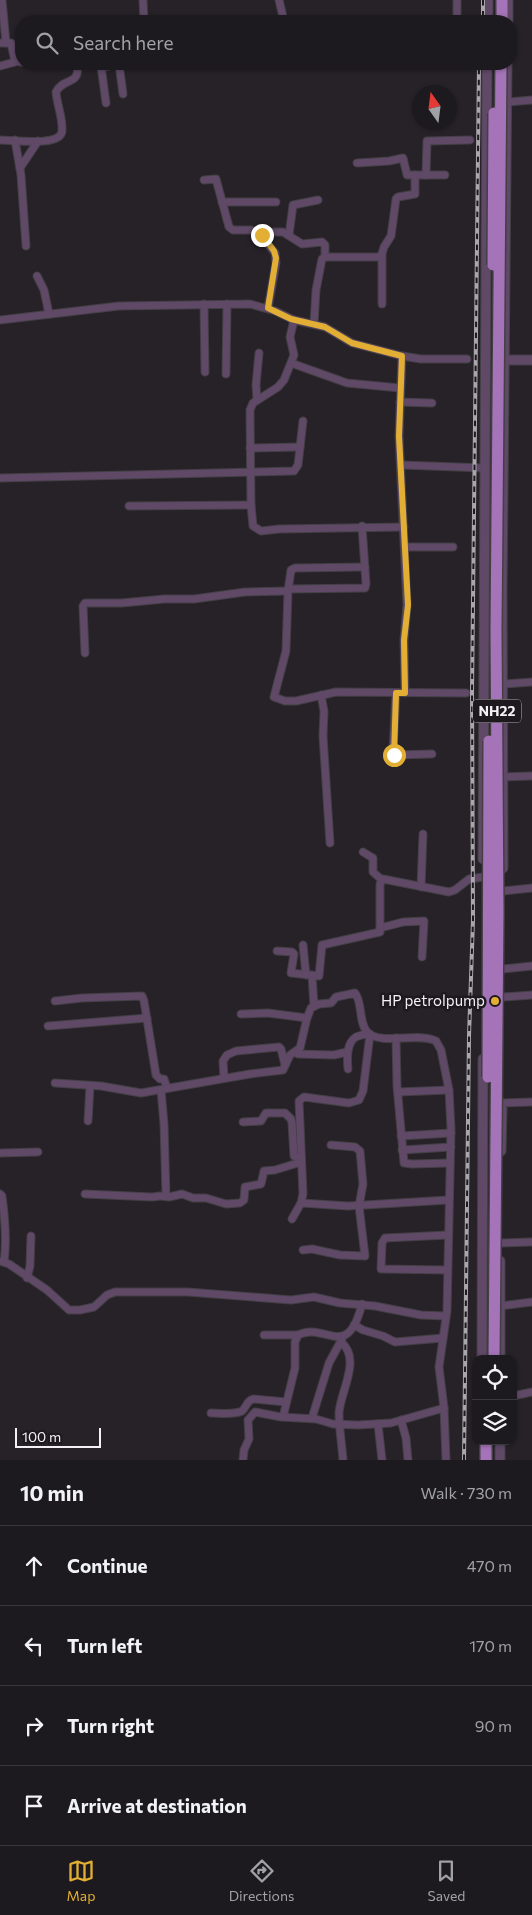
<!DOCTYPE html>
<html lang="en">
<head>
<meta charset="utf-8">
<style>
  body { margin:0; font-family:Commissioner,sans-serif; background:#29272b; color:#f1f3f6 }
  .controls { position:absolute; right:15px; bottom:15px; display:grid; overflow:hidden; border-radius:10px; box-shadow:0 1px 4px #0004 }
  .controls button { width:45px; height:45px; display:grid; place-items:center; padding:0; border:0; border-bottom:1px solid #3a383c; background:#1c1a1e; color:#f1f3f6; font:25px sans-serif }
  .compass { position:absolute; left:412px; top:85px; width:45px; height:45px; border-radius:50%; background:#1c1a1e; box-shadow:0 1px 4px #0004; rotate:346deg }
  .scale { position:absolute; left:15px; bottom:12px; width:86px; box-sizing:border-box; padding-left:5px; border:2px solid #f4f1f5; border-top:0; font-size:14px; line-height:18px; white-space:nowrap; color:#f4f1f5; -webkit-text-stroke:4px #1d191e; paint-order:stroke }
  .stop { position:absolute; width:15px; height:15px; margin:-11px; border:4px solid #e2af34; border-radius:50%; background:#fff }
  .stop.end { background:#e2af34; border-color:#fff; box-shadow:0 1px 5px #0008 }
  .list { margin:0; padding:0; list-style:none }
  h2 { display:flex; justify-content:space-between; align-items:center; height:65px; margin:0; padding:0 20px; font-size:21px }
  h2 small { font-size:16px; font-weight:400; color:#a0a1a4 }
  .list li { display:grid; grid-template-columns:32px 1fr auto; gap:15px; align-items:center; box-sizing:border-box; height:80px; padding:0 20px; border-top:1px solid #3a383c }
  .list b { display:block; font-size:19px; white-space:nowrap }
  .list em { font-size:16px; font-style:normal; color:#a0a1a4 }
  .icon { flex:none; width:28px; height:28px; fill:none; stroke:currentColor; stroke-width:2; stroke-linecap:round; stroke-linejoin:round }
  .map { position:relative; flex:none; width:532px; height:1460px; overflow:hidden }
  .search { position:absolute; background:#1c1a1e; box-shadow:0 1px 4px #0004; left:15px; right:15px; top:15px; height:55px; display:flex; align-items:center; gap:12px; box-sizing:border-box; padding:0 18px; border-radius:20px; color:#a0a1a4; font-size:19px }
  .sheet { height:385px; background:#1c1a1e }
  nav { display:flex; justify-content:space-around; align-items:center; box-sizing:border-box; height:70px; border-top:1px solid #3a383c; background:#1c1a1e; font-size:14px; color:#a0a1a4 }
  nav a { display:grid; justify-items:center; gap:2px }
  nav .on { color:#e2af34 }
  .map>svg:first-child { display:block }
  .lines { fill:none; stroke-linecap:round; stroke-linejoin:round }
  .minor-casing { stroke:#433f45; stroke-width:9 }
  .tertiary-casing { stroke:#433f45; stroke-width:11 }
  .trunk-casing { stroke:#433f45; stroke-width:14 }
  .minor { stroke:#5f4967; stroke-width:7 }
  .tertiary { stroke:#5f4967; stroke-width:9 }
  .trunk { stroke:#a473b8; stroke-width:11 }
  .rail-casing { stroke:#aaa7ac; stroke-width:4 }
  .rail { stroke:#1d191e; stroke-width:2; stroke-dasharray:5.5; stroke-linecap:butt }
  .trunk-bridge-casing { stroke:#433f45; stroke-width:14; stroke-linecap:butt }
  .trunk-bridge { stroke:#a473b8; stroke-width:11 }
  .route { stroke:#e2af34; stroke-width:6 }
  .poi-dot { fill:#e2af34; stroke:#1d191e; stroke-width:2 }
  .labels { text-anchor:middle; stroke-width:5; stroke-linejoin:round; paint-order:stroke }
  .shield { fill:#1d191e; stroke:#b4b0b4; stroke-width:1 }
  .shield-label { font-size:14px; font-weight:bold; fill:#f4f1f5 }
  .poi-label { font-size:15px; fill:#f4f1f5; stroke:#1d191e; text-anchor:end }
</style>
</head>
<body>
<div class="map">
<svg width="532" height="1460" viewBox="0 0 532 1460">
  <rect width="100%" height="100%" fill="#262228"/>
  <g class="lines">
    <defs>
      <g id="minor">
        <path d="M2 0 6 43"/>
        <path d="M143 0 144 21"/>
        <path d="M279 0 284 21"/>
        <path d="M457 21V0"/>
        <path d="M0 43H11L15 61 21 62"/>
        <path d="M99 64 104 67 118 64"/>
        <path d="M119 64 123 94"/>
        <path d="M0 66 15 62"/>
        <path d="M101 66 106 103"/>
        <path d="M507 102 532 100"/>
        <path d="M0 140C13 140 61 147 62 131 63 118 57 105 56 92 63 77 81 86 77 64"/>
        <path d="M15 140 21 175 26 246"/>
        <path d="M357 163 389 161 403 158 407 175H445"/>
        <path d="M20 168 38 141"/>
        <path d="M426 175 427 141 470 140"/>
        <path d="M204 180 216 179 229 227 233 230H251L259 233 275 253 276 263 268 308"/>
        <path d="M222 202H276"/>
        <path d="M262 235 273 232H283L302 244 322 242 325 245V257"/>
        <path d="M289 235 293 205 318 200"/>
        <path d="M382 256V304"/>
        <path d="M37 276 44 290 49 314"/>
        <path d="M204 304 205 372"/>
        <path d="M0 320 119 306 250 304 275 311 294 320 325 327 352 343 402 356 421 359H467"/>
        <path d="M294 320 290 337 294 355 284 380 278 387 253 403 250 410 251 505 253 526 261 531 279 529 404 527"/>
        <path d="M314 324 316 290 322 259 325 257H381L384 247 391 236 396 199 398 197 415 194V175"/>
        <path d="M402 356 399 436 407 605 404 640 405 693"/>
        <path d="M291 363 347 383 400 388"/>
        <path d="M226 374 227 304"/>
        <path d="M257 400 256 385 259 353"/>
        <path d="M400 402 432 403"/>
        <path d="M250 448 300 447"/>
        <path d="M401 465 485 468"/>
        <path d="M0 478 294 471 298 465 303 421"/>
        <path d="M129 506 251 505"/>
        <path d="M406 547H453"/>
        <path d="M365 567 295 568 291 570 288 591 286 651 274 697 285 701H296L336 692 466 693"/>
        <path d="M288 589 365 588 366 584 362 526"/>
        <path d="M85 653 83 606 85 603H122L164 599H194L245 592 288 591"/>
        <path d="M503 684 532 682"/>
        <path d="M396 693 393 751 394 755 432 754"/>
        <path d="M321 695 324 711 323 736 330 843"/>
        <path d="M503 777 532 776"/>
        <path d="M363 852 373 858V872L382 880"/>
        <path d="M421 887 423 834"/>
        <path d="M503 891 532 888"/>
        <path d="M380 928 403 922 424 921 422 957"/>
        <path d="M303 945 306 975"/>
        <path d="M277 951 292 952 294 954 291 973 319 976 322 945 380 932V884L383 879 449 892 455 890 469 879 483 877"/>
        <path d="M503 969 532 966"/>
        <path d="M312 975 314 1006"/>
        <path d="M503 997 532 995"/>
        <path d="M55 1001 82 998 142 996 144 1001 156 1075 160 1079H164L167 1088"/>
        <path d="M241 1014 268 1013 307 1018"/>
        <path d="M48 1026 147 1018"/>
        <path d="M396 1038 397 1086 404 1163 412 1164 450 1163"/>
        <path d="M298 1054 334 1055 347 1052"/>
        <path d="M348 1069C347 1059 346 1043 356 1037 360 1035 364 1035 368 1033"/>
        <path d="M224 1078 223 1061 227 1055 236 1051 279 1047 281 1049 285 1065"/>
        <path d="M55 1083 101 1086 141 1093 250 1074 283 1070 290 1055 300 1048 307 1018 311 1008 319 1004 331 1003 336 997 355 993C363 1003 358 1023 368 1033 381 1045 420 1032 436 1041L441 1050 449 1090 451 1128 447 1311 439 1367 444 1408 446 1460"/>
        <path d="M161 1090 164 1124 166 1196"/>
        <path d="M398 1092 449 1090"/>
        <path d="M502 1103 532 1102"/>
        <path d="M88 1121 90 1086"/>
        <path d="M243 1122 261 1121 266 1113H285L291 1119 292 1123 294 1156 301 1159"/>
        <path d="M401 1136 451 1133"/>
        <path d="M402 1150 451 1147"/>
        <path d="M0 1153 38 1152"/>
        <path d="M0 1194 2 1196C5 1218 7 1241 4 1262"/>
        <path d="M85 1194 152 1197 160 1196 169 1197 182 1194 193 1198H206L226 1204 240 1203 244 1200 245 1187 261 1184 264 1171 275 1170 301 1162"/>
        <path d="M301 1203 348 1206 448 1200"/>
        <path d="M292 1219 301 1203 303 1194 299 1101 304 1097 349 1103 359 1100 363 1091 370 1034"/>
        <path d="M501 1243 532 1242"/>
        <path d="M303 1250 312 1249 340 1255 365 1256 359 1206 363 1184 360 1151 355 1147 331 1145"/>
        <path d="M0 1261 9 1264 47 1290 69 1310H80L94 1307 107 1295 115 1292H188L291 1300 314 1297 340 1303 375 1306 421 1315 446 1316"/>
        <path d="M447 1270 381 1269 382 1243 385 1238 448 1235"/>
        <path d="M27 1278 30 1266 31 1236"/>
        <path d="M500 1306 532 1302"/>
        <path d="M354 1325 363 1330 383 1336 395 1342 443 1338"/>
        <path d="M264 1335H298"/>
        <path d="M341 1342C362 1359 340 1392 339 1413 339 1428 342 1445 343 1460"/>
        <path d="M513 1396 532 1392"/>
        <path d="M211 1413C219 1413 235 1415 242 1411 247 1407 246 1401 253 1399L286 1402"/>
        <path d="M283 1417 295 1368V1342L298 1335C325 1321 347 1363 362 1304"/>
        <path d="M312 1418 329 1363 342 1339"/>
        <path d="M401 1420 406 1438 408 1460"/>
        <path d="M378 1424 382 1460"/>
        <path d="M243 1460 244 1450 249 1439 248 1420 255 1412 281 1417 316 1419 333 1424 358 1425 391 1423 444 1408"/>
      </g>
      <g id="tertiary">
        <path d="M488 21V0"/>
        <path d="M508 21V0"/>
        <path d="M505 360H532"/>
        <path d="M483 859 487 64"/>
        <path d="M503 868 502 591 507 64"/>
        <path d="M501 1151 502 1109"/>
        <path d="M482 1359 483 1059"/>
        <path d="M500 1359V1261"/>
        <path d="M500 1441V1460"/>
      </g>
      <g id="trunk">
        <path d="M502 21V0"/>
        <path d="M486 1460V1441"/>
      </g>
    </defs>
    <use href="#minor" class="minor-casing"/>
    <use href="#tertiary" class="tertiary-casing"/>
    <use href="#trunk" class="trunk-casing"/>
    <use href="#minor" class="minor"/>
    <use href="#tertiary" class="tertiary"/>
    <use href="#trunk" class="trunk"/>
    <defs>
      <g id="rail">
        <path d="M483 0V21"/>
        <path d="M464 1460 469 1036 473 920 472 692 479 64"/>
      </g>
    </defs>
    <use href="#rail" class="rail-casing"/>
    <use href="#rail" class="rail"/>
    <defs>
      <g id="trunk-bridge">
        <path d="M493 265 494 113"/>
        <path d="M488 1077 489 741"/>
        <path d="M494 1359 498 912 496 630 501 64"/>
      </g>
    </defs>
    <use href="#trunk-bridge" class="trunk-bridge-casing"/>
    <use href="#trunk-bridge" class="trunk-bridge"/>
  </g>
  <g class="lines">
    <path class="route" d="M262 235 274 251 276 258 268 308 291 319 325 327 352 343 402 356 399 436 408 605 404 640 405 693H396L394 755"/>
  </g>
  <circle class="poi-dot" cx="495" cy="1001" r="5"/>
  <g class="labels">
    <rect class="shield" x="473" y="699.5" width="48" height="23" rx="4"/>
    <g class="shield-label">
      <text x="497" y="716">NH22</text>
    </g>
    <g class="poi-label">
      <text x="485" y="1006">HP petrolpump</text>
    </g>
  </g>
</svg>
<div class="controls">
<button><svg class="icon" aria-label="locate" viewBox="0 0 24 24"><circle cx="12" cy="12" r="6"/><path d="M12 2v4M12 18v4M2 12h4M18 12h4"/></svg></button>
<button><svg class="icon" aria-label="layers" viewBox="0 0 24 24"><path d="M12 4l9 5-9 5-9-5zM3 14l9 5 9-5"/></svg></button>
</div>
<svg class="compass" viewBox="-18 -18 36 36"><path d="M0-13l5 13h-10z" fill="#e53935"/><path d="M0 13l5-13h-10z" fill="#a0a1a4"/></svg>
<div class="scale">100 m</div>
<div class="stop" style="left:394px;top:755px"></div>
<div class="stop end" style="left:262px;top:235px"></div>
<div class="search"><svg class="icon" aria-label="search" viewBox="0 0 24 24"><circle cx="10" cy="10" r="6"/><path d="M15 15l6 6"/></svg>Search here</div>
</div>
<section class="sheet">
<h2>10 min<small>Walk · 730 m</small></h2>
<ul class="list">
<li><svg class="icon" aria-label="ahead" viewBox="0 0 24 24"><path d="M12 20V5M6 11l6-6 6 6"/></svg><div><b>Continue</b></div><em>470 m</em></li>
<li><svg class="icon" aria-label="left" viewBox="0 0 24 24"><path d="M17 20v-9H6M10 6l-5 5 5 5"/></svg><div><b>Turn left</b></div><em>170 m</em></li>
<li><svg class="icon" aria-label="right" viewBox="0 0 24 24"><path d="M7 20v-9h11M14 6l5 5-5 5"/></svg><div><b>Turn right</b></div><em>90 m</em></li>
<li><svg class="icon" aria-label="arrive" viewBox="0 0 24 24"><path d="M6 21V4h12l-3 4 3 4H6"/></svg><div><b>Arrive at destination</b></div></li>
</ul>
</section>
<nav>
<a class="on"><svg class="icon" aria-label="map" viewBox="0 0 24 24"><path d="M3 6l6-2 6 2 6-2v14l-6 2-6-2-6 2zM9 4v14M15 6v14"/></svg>Map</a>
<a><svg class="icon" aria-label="directions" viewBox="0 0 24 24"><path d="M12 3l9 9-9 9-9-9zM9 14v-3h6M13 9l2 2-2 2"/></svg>Directions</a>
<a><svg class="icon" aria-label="saved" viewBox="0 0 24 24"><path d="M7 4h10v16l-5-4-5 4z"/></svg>Saved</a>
</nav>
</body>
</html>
